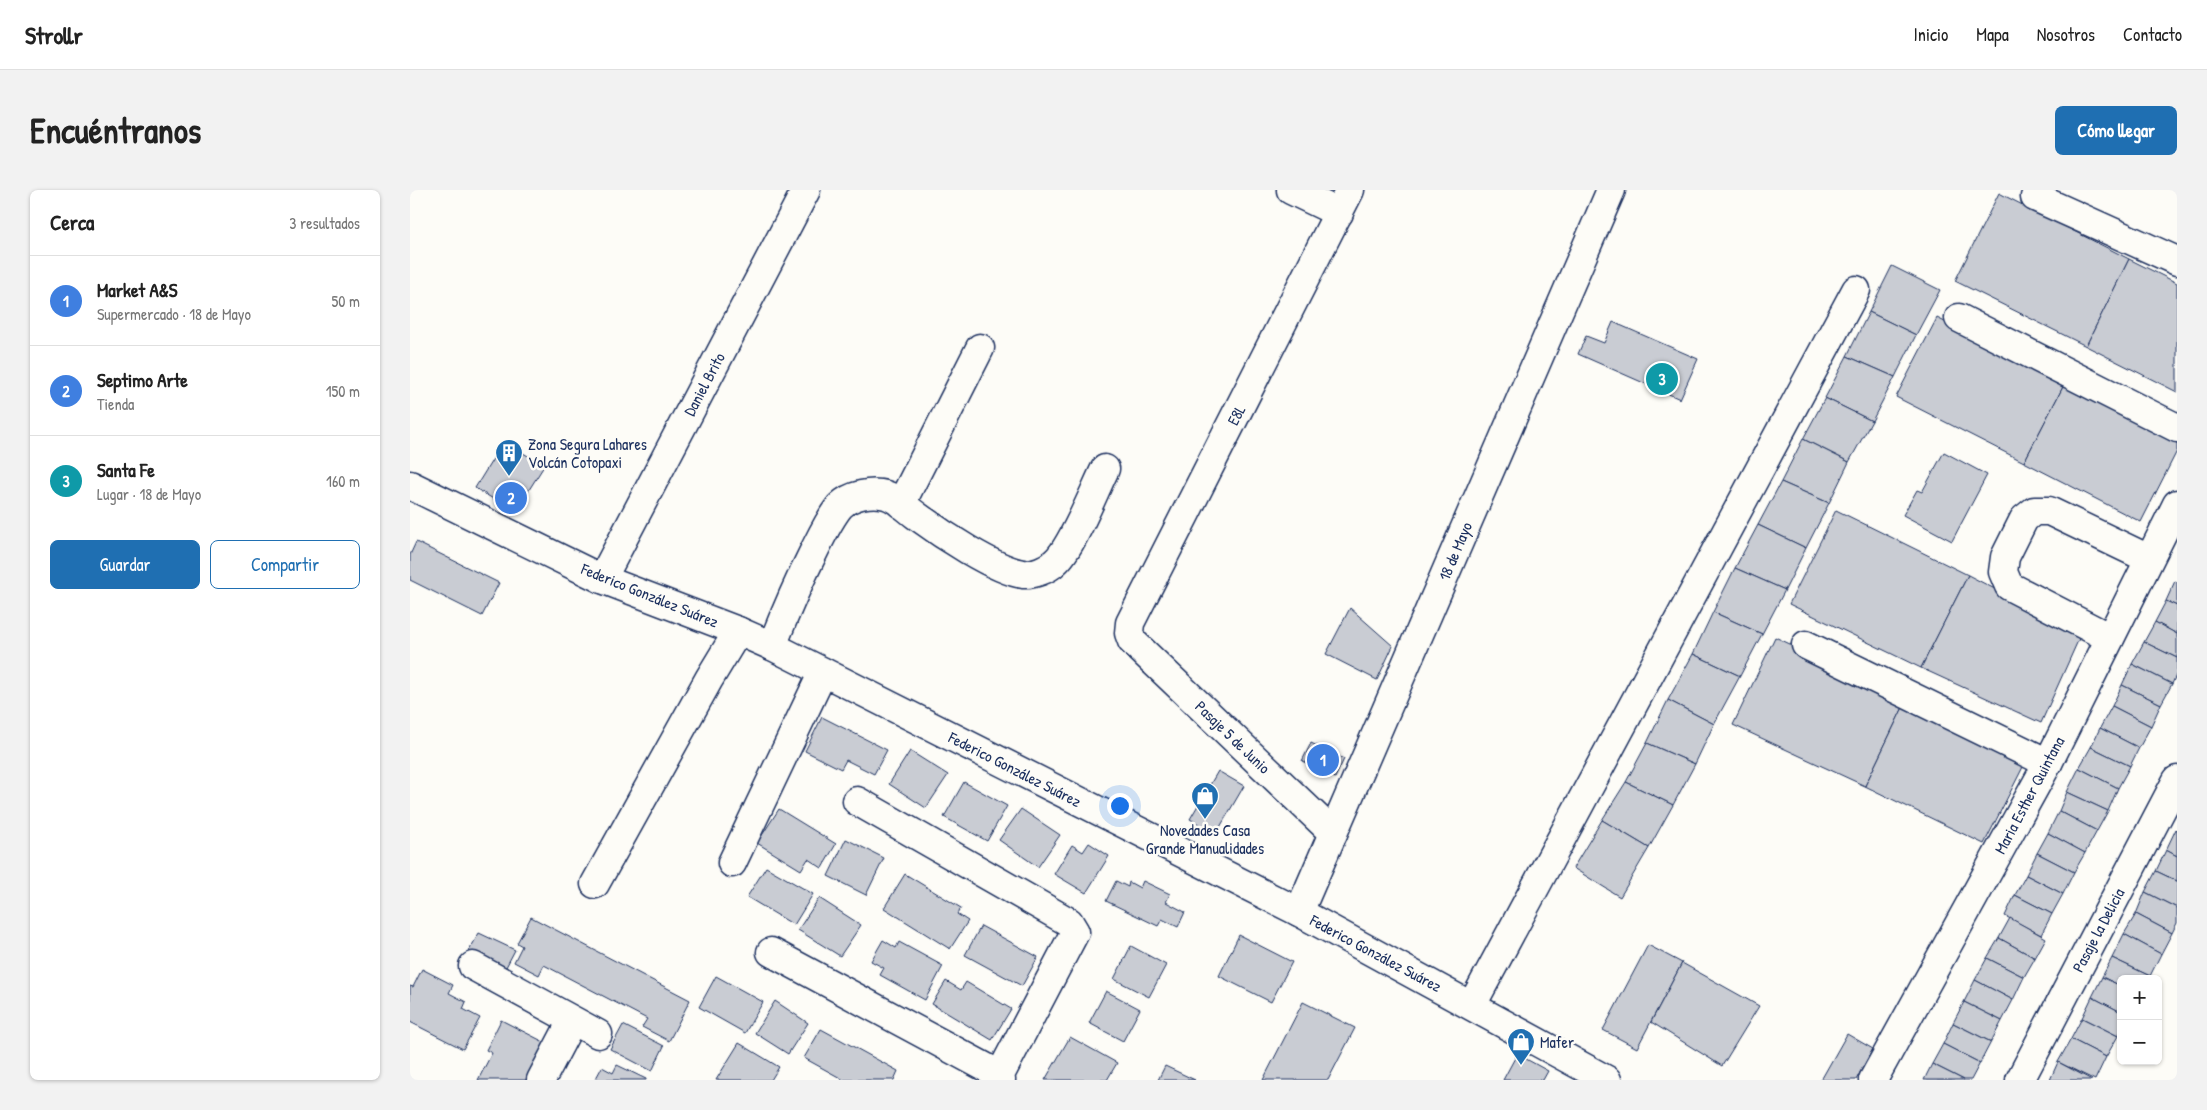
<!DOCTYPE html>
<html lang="es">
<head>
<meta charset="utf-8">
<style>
  body { margin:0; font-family:"Patrick Hand",sans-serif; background:#f2f2f2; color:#222 }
  .controls { position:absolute; right:15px; bottom:15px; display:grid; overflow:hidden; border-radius:8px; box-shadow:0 1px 4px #0004 }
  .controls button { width:45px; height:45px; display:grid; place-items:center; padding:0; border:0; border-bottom:1px solid #e0e0e0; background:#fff; color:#222; font:25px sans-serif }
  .you { position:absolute; left:709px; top:615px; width:18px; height:18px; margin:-12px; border:4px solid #fff; border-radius:50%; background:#1a73e8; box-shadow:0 0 0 8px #1a73e833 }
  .badge { display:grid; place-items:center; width:32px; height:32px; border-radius:50%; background:#1f6fb2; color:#fff; font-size:16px; font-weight:700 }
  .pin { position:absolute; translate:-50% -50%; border:2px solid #fff; box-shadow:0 1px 5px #0006 }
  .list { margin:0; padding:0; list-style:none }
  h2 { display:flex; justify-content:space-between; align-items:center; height:65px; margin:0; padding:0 20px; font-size:21px }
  h2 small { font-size:16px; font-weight:400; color:#767676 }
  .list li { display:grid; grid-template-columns:32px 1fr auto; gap:15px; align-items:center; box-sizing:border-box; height:90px; padding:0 20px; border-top:1px solid #e0e0e0 }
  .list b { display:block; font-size:19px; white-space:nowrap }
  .list p { margin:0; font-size:16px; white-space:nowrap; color:#767676 }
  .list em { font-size:16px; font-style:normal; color:#767676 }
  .actions { display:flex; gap:10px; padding:15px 20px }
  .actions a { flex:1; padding:11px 0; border:1px solid #1f6fb2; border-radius:8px; text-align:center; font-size:18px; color:#1f6fb2 }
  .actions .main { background:#1f6fb2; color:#fff }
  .map { position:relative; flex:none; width:1767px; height:890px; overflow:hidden; border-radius:8px }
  header { display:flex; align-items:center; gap:30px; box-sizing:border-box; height:70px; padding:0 25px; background:#fff; border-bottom:1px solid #e0e0e0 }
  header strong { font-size:24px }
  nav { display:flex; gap:28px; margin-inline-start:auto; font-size:18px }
  .intro { display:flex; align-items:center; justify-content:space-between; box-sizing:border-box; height:120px; padding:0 30px }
  h1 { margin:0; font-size:35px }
  .button { padding:12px 22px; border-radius:8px; background:#1f6fb2; color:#fff; font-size:18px; font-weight:700 }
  main { display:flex; gap:30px; padding:0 30px }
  aside { flex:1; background:#fff; border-radius:8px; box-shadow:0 1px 4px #0004 }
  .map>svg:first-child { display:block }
  .building { fill:#c9ccd3; stroke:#1b2f5e }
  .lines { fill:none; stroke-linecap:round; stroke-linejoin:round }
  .minor-casing { stroke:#1b2f5e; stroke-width:31 }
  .minor { stroke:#fdfcf7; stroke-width:28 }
  .labels { text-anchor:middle; stroke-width:5; stroke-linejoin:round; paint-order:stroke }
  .street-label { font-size:16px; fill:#1b2f5e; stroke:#fdfcf7 }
  .poi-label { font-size:16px; fill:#1b2f5e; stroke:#fdfcf7; text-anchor:start }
</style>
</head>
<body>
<header>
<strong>Strollr</strong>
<nav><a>Inicio</a><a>Mapa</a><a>Nosotros</a><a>Contacto</a></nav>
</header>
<div class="intro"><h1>Encuéntranos</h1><a class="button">Cómo llegar</a></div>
<main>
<aside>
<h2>Cerca<small>3 resultados</small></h2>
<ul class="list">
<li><span class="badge" style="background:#3f7fe0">1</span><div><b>Market A&amp;S</b><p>Supermercado · 18 de Mayo</p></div><em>50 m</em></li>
<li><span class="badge" style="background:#3f7fe0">2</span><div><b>Septimo Arte</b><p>Tienda</p></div><em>150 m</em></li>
<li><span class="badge" style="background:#0f9aa8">3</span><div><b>Santa Fe</b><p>Lugar · 18 de Mayo</p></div><em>160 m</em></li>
</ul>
<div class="actions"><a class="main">Guardar</a><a>Compartir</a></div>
</aside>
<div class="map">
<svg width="1767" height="890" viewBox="0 0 1767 890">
  <rect width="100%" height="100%" fill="#fdfcf7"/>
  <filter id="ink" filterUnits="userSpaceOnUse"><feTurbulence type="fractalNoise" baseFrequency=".02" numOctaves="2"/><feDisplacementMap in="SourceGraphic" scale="10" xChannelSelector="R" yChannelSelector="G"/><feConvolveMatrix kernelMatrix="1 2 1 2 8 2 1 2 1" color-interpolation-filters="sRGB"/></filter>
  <g filter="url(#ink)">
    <g class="building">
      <path d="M1589 3 1719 69 1676 156 1545 91Z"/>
      <path d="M1719 69 1767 93V202L1676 156Z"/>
      <path d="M1482 76 1530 100 1506 145 1459 122Z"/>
      <path d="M1459 122 1506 145 1485 187 1437 166Z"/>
      <path d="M1527 128 1655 193 1614 272 1486 207Z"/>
      <path d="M1203 132 1288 169 1270 209 1168 164 1176 146 1194 153Z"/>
      <path d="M1437 166 1485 187 1462 231 1415 208Z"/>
      <path d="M1655 193 1767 250V261L1731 332 1614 272Z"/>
      <path d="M1415 208 1462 231 1439 272 1393 249Z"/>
      <path d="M1393 249 1439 272 1419 313 1371 292Z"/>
      <path d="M94 251 134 276 105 322 65 298Z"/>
      <path d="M1534 262 1577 285 1542 351 1493 325 1507 300 1512 302Z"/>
      <path d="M1371 292 1419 313 1396 358 1348 335Z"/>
      <path d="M1426 320 1558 385 1511 478 1379 414Z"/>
      <path d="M1348 335 1396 358 1375 400 1325 378Z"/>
      <path d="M6 352 89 393 72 426 0 390V365Z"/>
      <path d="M1325 378 1375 400 1352 444 1303 422Z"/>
      <path d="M1558 385 1671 444 1631 533 1511 478Z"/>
      <path d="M1765 391 1767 392V416L1756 411Z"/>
      <path d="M1756 411 1767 416V444L1745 432Z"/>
      <path d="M940 418 983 456 967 490 916 464Z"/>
      <path d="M1303 422 1352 444 1330 486 1283 464Z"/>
      <path d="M1745 432 1767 444V468L1734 452Z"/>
      <path d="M1365 447 1497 509 1455 596 1323 535Z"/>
      <path d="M1734 452 1767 468V483L1762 494 1722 474Z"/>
      <path d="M1283 464 1330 486 1304 534 1258 510Z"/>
      <path d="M1722 474 1762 494 1751 514 1712 495Z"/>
      <path d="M1712 495 1751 514 1741 536 1702 516Z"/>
      <path d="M1497 509 1617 569 1574 654 1455 596Z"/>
      <path d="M1258 510 1304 534 1285 574 1237 553Z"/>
      <path d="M1702 516 1741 536 1729 558 1690 538Z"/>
      <path d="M412 527 477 560 464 584 436 570 431 579 395 561Z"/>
      <path d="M1690 538 1729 558 1720 576 1681 557Z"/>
      <path d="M901 553 934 569 925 588 892 571Z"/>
      <path d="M1237 553 1285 574 1263 615 1216 592Z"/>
      <path d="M1681 557 1720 576 1708 598 1669 578Z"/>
      <path d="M500 561 538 585 516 618 479 594Z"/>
      <path d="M1669 578 1708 598 1698 621 1657 602Z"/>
      <path d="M808 581 834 596 806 644 780 629Z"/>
      <path d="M554 592 597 616 577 651 534 627Z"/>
      <path d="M1216 592 1263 615 1239 658 1192 630Z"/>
      <path d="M1657 602 1698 621 1687 641 1649 621Z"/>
      <path d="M369 619 426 654 412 678 398 669 391 680 347 653Z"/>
      <path d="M611 619 650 645 628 677 589 650Z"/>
      <path d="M1649 621 1687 641 1675 663 1638 643Z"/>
      <path d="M1192 630 1239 658 1210 707 1163 678Z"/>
      <path d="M1766 639 1767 640V666L1756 660Z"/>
      <path d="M1638 643 1675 663 1664 682 1627 663Z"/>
      <path d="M436 649 474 668 456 705 418 686Z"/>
      <path d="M679 653 699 666 676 703 644 684 662 655 673 662Z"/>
      <path d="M1756 660 1767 666V691L1746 681Z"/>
      <path d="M1627 663 1664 682 1653 704 1616 685Z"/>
      <path d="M356 677 403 704 384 735 337 707Z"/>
      <path d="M1746 681 1767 691V718L1735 702Z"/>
      <path d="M495 684 551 718 547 724 558 731 540 759 474 718Z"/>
      <path d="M1616 685 1653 704 1642 724 1605 705Z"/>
      <path d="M706 691 718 697 719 692 730 698 733 691 760 704 756 712 775 722 768 737 752 729 748 736 696 711Z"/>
      <path d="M1735 702 1767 718V733L1762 743 1726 724Z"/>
      <path d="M1605 705 1642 724 1631 745 1595 726Z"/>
      <path d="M409 708 451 735 430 766 388 740Z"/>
      <path d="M1726 724 1762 743 1751 764 1714 744Z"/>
      <path d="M121 727 280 810 259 851 232 837 237 829 134 775 129 785 104 772 112 756 107 753Z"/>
      <path d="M1600 728 1636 748 1625 768 1589 748Z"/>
      <path d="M571 736 628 767 612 796 555 765Z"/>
      <path d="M69 743 105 760 95 779 59 761Z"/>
      <path d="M1714 744 1751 764 1740 786 1702 768Z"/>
      <path d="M829 745 882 772 861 812 809 786Z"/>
      <path d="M1589 748 1625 768 1614 787 1577 768Z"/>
      <path d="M473 750 486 758 489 752 533 776 515 810 470 785 474 778 461 771Z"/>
      <path d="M1238 755 1272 773 1227 858 1193 840Z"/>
      <path d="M721 756 756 775 739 807 704 789Z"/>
      <path d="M1577 768 1614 787 1603 810 1565 790Z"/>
      <path d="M1702 768 1740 786 1738 789H1711V796L1692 787Z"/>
      <path d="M1272 773 1349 816 1312 876 1241 832Z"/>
      <path d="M12 779 43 795 39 803 56 812 53 819 70 828 53 859 0 832V796L3 797Z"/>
      <path d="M306 786 353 812 335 843 289 817Z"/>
      <path d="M1692 787 1711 796V822L1682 807Z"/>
      <path d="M1565 790 1603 810 1592 831 1554 812Z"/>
      <path d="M536 791 551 800 556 792 601 819 582 850 522 814Z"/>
      <path d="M696 801 730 819 713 851 679 833Z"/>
      <path d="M1682 807 1711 822V841L1708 846 1672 828Z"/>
      <path d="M365 811 398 833 378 864 345 843Z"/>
      <path d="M893 812 945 838 918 890H853Z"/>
      <path d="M1554 812 1592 831 1581 852 1543 833Z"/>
      <path d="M1672 828 1708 846 1696 867 1661 849Z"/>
      <path d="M91 830 136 853 117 890H68L82 863 76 860Z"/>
      <path d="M1543 833 1581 852 1570 873 1533 854Z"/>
      <path d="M213 835 254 856 242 881 200 859Z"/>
      <path d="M411 839 488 881 484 890H434L394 868Z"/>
      <path d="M1437 844 1463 859 1446 890H1411Z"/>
      <path d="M660 847 707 873 697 890H635Z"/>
      <path d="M1661 849 1696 867 1685 890 1648 872Z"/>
      <path d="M329 853 369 877 361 890H306Z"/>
      <path d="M1533 854 1570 873 1561 890H1554L1522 874Z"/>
      <path d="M1107 864 1138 881 1133 890H1093Z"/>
      <path d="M1648 872 1682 890H1640Z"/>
      <path d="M1522 874 1554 890H1514Z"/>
      <path d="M207 875 236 889V890H185L192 877 203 883Z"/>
      <path d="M755 876 785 890H748Z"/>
    </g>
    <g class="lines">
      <defs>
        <g id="minor">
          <path d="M881 0 929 23"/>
          <path d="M1625 7 1767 71"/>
          <path d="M1549 128 1767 238"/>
          <path d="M0 295 192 389 328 441 362 456 889 722 1197 890"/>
          <path d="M491 314 570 158"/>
          <path d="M192 389 396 0"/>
          <path d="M1700 448 1599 396 1593 382 1595 367 1614 329 1624 321H1639L1739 369"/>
          <path d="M1396 455 1638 573"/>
          <path d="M362 456C375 423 389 391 405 359 412 345 420 328 430 316 441 305 461 301 476 305 487 308 497 319 507 326 530 343 585 380 613 384 623 385 638 379 645 372 662 358 684 301 695 279"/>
          <path d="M447 611 659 732 665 742 590 885 591 890"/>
          <path d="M923 643 722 451 719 443 720 433 940 0"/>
          <path d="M322 673 413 482"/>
          <path d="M185 694 299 489 328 441"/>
          <path d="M889 722 1201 0"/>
          <path d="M361 762 590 885"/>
          <path d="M63 776 188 844"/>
          <path d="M1062 815 1446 100"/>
          <path d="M131 890 162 831"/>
          <path d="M1463 890 1638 573 1767 314"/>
          <path d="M1610 890 1767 590"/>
        </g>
      </defs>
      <use href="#minor" class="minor-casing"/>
      <use href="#minor" class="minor"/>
    </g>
  </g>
  <defs>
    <symbol id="building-pin" viewBox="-11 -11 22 30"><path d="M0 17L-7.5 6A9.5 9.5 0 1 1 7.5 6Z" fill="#1f6fb2" stroke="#fdfcf7"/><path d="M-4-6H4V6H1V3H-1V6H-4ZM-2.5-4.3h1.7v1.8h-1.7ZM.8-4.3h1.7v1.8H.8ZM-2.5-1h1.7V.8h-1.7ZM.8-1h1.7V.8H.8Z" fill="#fff"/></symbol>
    <symbol id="shop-pin" viewBox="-11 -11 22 30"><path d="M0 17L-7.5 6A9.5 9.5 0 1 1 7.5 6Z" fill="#1f6fb2" stroke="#fdfcf7"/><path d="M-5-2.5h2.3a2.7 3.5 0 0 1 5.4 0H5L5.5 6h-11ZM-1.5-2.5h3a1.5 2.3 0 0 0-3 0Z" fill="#fff"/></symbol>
  </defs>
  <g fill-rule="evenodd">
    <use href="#building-pin" x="83" y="247" width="32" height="43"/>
    <use href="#shop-pin" x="779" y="590" width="32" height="43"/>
    <use href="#shop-pin" x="1095" y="836" width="32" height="43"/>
  </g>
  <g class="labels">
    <g class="street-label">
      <text transform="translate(294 194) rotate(-62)" y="6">Daniel Brito</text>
      <text transform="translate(826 225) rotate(-63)" y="6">E8L</text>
      <text transform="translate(1045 361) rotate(-67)" y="6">18 de Mayo</text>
      <text transform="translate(240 405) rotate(22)" y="6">Federico González Suárez</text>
      <text transform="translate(823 547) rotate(44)" y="6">Pasaje 5 de Junio</text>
      <text transform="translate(605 579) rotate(27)" y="6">Federico González Suárez</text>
      <text transform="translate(1619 605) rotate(-62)" y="6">Maria Esther Quintana</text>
      <text transform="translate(1688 740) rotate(-62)" y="6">Pasaje la Delicia</text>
      <text transform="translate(966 763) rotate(28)" y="6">Federico González Suárez</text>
    </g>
    <g class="poi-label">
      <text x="118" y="260">Zona Segura Lahares<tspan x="118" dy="18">Volcán Cotopaxi</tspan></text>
      <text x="795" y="646" text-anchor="middle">Novedades Casa<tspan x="795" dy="18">Grande Manualidades</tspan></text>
      <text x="1130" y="858">Mafer</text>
    </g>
  </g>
</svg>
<div class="controls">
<button>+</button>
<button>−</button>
</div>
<div class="you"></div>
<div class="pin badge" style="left:913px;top:570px;background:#3f7fe0">1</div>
<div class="pin badge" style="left:101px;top:308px;background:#3f7fe0">2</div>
<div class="pin badge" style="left:1252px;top:189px;background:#0f9aa8">3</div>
</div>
</main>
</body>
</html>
